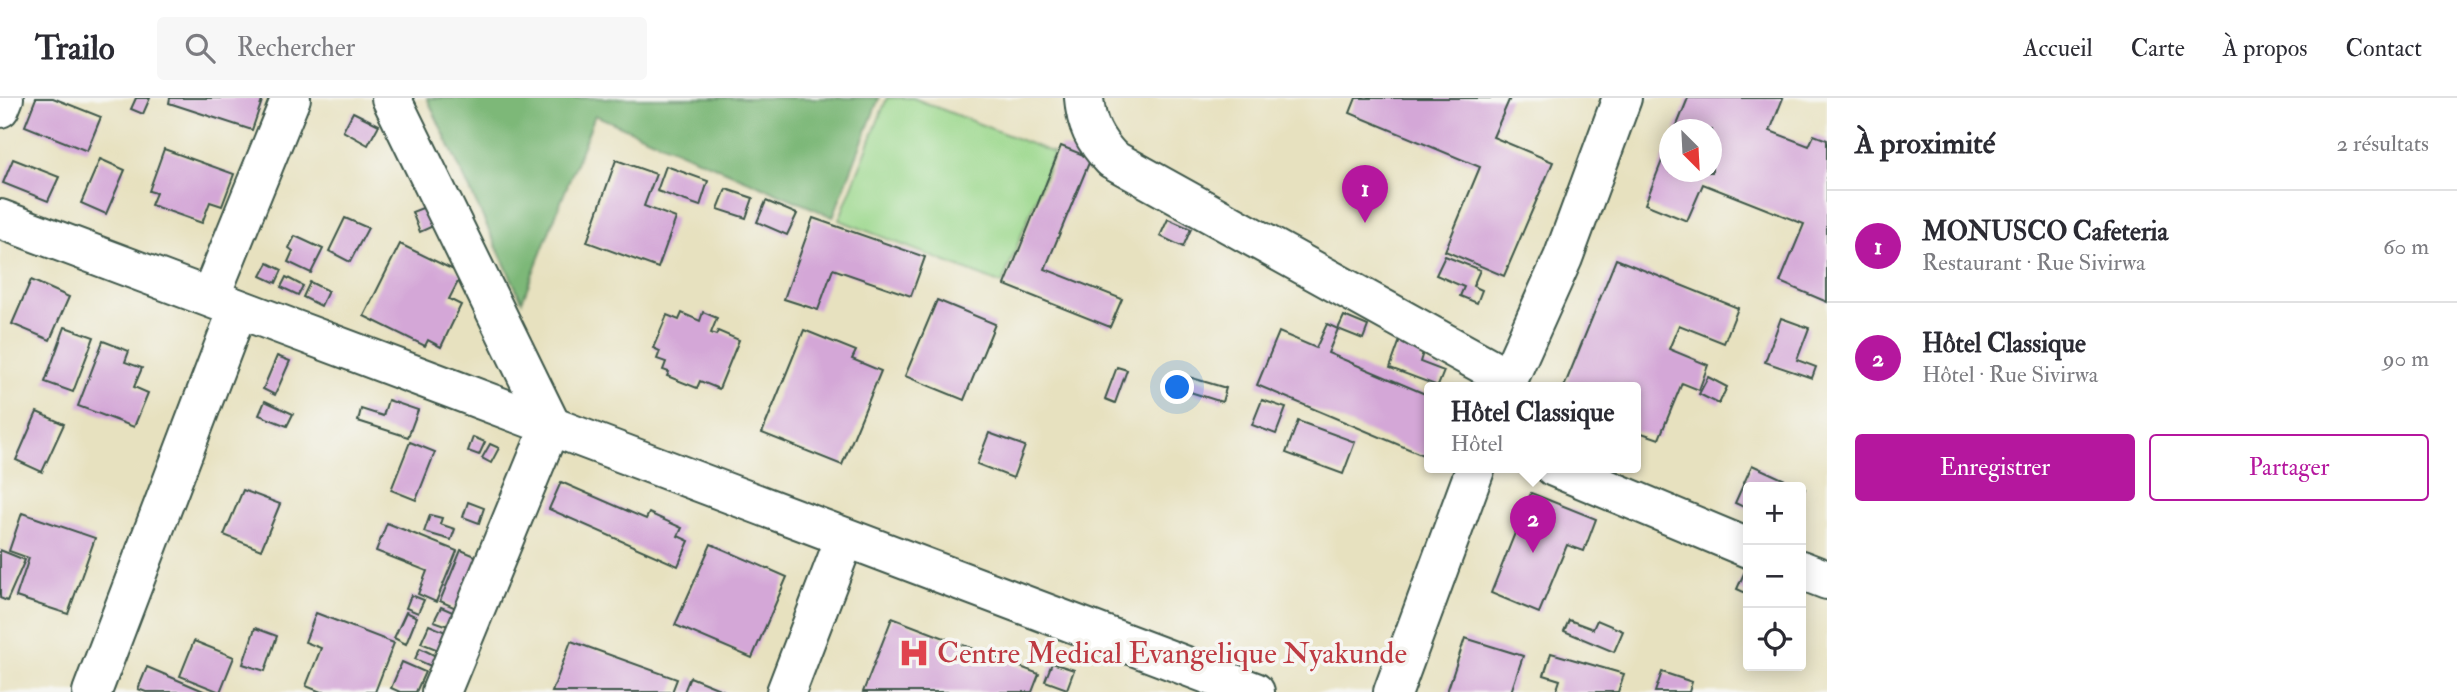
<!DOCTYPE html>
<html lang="fr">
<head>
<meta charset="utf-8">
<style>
  body { margin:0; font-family:"IM FELL Double Pica",serif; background:#f7f7f7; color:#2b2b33 }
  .controls { position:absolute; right:21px; bottom:21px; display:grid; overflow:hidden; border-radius:7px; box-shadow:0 4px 18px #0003 }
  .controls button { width:63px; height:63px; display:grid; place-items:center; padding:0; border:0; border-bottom:2px solid #e1e1e2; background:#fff; color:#2b2b33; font:35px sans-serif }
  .compass { position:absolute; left:1659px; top:21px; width:63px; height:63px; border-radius:50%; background:#fff; box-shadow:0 4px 18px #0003; rotate:156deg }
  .you { position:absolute; left:1178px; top:290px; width:24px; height:24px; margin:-18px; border:5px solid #fff; border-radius:50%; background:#1a73e8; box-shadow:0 0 0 10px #1a73e833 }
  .badge { display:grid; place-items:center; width:46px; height:46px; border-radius:50%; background:#b5179e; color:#fff; font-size:23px; font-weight:700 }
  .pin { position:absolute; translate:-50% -58px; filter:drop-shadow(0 2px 4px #0008) }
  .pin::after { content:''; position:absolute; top:37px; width:24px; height:21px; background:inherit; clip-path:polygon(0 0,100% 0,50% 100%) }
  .popup { position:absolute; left:1424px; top:284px; width:217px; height:91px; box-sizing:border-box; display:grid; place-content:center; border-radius:7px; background:#fff; filter:drop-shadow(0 2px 5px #0005); font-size:23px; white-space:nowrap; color:#7c7c81 }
  .popup b { font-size:26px; color:#2b2b33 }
  .popup::after { content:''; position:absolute; left:50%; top:100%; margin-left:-14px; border:14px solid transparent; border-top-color:#fff }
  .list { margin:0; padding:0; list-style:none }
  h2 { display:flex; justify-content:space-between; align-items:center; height:91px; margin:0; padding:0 28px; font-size:30px }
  h2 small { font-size:23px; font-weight:400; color:#7c7c81 }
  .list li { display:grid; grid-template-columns:46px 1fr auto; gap:21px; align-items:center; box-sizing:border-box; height:112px; padding:0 28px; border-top:2px solid #e1e1e2 }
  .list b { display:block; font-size:26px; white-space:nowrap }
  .list p { margin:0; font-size:23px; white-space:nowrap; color:#7c7c81 }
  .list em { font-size:23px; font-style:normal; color:#7c7c81 }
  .actions { display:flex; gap:14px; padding:21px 28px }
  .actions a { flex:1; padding:16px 0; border:2px solid #b5179e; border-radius:7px; text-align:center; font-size:24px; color:#b5179e }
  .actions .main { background:#b5179e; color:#fff }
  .icon { flex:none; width:38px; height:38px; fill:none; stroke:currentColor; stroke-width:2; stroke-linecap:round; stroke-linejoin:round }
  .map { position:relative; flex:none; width:1827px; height:594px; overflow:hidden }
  header { display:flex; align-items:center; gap:42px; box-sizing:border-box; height:98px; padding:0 35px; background:#fff; border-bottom:2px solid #e1e1e2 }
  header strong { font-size:33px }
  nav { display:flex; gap:38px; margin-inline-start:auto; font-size:24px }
  .search { width:490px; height:63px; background:#f7f7f7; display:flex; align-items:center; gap:18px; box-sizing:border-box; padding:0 24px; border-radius:7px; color:#7c7c81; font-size:26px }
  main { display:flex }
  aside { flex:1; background:#fff }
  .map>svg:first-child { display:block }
  .green { fill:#9cd88d; stroke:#5e8a60; stroke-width:2 }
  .forest { fill:#7db878; stroke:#4e7a56; stroke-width:2 }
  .building { fill:#d4a7d7 }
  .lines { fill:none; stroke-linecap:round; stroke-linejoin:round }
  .minor-casing { stroke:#3d5649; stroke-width:42 }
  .highway-casing { stroke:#3d5649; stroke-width:42 }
  .minor { stroke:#fff; stroke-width:38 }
  .highway { stroke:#fff; stroke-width:38 }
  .labels { text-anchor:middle; stroke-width:7; stroke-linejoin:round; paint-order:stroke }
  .health-label { font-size:30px; fill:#be3a42; stroke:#f6f6f2; text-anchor:start }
</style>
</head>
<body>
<header>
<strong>Trailo</strong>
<div class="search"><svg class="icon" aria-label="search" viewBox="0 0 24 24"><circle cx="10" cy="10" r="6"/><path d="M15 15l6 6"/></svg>Rechercher</div>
<nav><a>Accueil</a><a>Carte</a><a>À propos</a><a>Contact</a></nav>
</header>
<main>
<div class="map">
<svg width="1827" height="594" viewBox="0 0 1827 594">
  <rect width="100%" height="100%" fill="#f6f6f2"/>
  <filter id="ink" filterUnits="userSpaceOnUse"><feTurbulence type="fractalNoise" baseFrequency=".0143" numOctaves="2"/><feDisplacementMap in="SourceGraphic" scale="14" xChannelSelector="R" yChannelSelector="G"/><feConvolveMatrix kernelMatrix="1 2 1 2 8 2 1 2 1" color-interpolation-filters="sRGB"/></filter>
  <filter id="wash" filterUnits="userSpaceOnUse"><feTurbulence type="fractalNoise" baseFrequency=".00686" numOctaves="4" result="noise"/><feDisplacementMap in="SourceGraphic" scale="28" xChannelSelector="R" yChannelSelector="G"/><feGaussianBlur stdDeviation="1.57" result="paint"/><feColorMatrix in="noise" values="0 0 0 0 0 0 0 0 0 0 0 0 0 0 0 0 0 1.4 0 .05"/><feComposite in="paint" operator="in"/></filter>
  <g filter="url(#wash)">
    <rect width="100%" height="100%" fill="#e7e1bf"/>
    <path class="green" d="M887 0H913L1054 55 1002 186 839 122Z"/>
    <path class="forest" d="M427 0H879L833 119 595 17 522 203Z"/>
    <g id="blocks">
      <g class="building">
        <path d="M36 0H53L101 19 87 53 25 28Z"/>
        <path d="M136 0H150L143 16 131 11Z"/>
        <path d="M170 0H263L252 32 169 5Z"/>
        <path d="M1356 0H1510L1493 39 1553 64 1504 178 1445 153 1480 69 1350 15Z"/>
        <path d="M1688 0H1783L1770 33 1809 48 1814 37 1827 42V204L1780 184 1804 126 1703 86 1687 123 1645 106 1669 45 1670 74H1712V32H1675Z"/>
        <path d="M353 14 379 27 368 47 343 33Z"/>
        <path d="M1061 48 1091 60 1045 171 1122 201 1110 229 1005 187Z"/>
        <path d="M164 51 234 76 222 108 210 104 202 125 151 107 156 95 149 93Z"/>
        <path d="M13 61 59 79 48 103 3 85Z"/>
        <path d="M100 61 125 72 106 116 81 105Z"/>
        <path d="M616 62 656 76 644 108 676 120 658 170 587 144Z"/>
        <path d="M666 68 708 83 700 108 657 93Z"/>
        <path d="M726 91 753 100 746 120 718 111Z"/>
        <path d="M766 103 797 116 787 137 757 124Z"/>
        <path d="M425 109 433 128 420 134 412 114Z"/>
        <path d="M345 120 368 130 350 164 329 153Z"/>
        <path d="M813 120 925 159 911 198 833 171 818 212 784 201Z"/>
        <path d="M1168 121 1191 131 1183 149 1160 138Z"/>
        <path d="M295 138 323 151 311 175 288 164 293 153 289 150Z"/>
        <path d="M400 146 462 176 449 201 461 207 441 249 428 242 425 248 364 218Z"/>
        <path d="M1445 158 1480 172 1473 188 1482 192 1477 205 1460 198 1464 189 1436 177Z"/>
        <path d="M1616 161 1738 210 1724 245 1679 227 1669 251 1708 267 1699 292 1682 285 1659 341 1636 333V289H1564Z"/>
        <path d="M268 165 282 172 276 185 261 178Z"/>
        <path d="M286 179 303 188 298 197 281 189Z"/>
        <path d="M31 182 69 199 50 242 12 226Z"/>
        <path d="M310 184 328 193 321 208 303 199Z"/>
        <path d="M937 202 995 226 964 302 905 278Z"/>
        <path d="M703 214 717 220 711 235 716 237 718 233 739 242 719 291 700 283 697 290 667 278 669 274 663 272 666 264 657 261 660 253 653 250 667 217 679 222 682 215 700 223Z"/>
        <path d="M1344 218 1368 228 1363 241 1338 231Z"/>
        <path d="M1781 220 1809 230 1797 262 1816 269 1812 280 1765 264Z"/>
        <path d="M1327 226 1338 231 1328 255 1430 298V360L1257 287 1279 234 1316 250Z"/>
        <path d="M65 229 94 239 73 294 45 284Z"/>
        <path d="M804 232 856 253 852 261 881 273 842 367 762 335Z"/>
        <path d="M1400 242 1424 251 1420 264 1444 273 1438 288 1390 270Z"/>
        <path d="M103 243 129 253 125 264 142 270 134 289 148 295 134 329 78 308Z"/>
        <path d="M277 258 290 263 275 297 263 291Z"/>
        <path d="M1117 269 1127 272 1115 305 1105 301Z"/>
        <path d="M1175 275 1226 290 1222 304 1171 288Z"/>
        <path d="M1708 279 1727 289 1719 306 1699 296Z"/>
        <path d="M388 302 418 312 408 339 358 323 361 311 383 318Z"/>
        <path d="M1262 302 1286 310 1276 336 1252 327Z"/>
        <path d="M265 303 293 316 287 328 259 317Z"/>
        <path d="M37 314 64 326 42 374 16 362Z"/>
        <path d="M1298 323 1355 344 1343 376 1286 355Z"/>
        <path d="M989 335 1025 348 1013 380 977 366Z"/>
        <path d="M473 339 485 344 479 357 468 353Z"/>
        <path d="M410 344 435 354 416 402 391 392Z"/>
        <path d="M490 346 499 350 491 365 482 360Z"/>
        <path d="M1752 367 1805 391 1801 399V389H1748V411L1735 405Z"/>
        <path d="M561 384 646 421 649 415 682 430 678 438 689 443 678 468 549 411Z"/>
        <path d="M243 392 280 406 261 452 224 437Z"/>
        <path d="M1531 395 1596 421 1584 453 1567 447 1539 515 1491 495Z"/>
        <path d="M468 404 484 410 479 425 463 419Z"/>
        <path d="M22 415 95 440 68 516 16 499 29 460 9 453Z"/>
        <path d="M430 417 442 420 440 426 455 431 451 442 424 434Z"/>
        <path d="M387 425 457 453 436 504 418 496 427 473 376 453Z"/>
        <path d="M711 446 787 479 752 560 675 527Z"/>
        <path d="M0 452 25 462 7 503 0 500Z"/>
        <path d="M461 452 480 460 458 511 440 503Z"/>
        <path d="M1745 473 1748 475V496L1737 491Z"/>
        <path d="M411 497 424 502 418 515 406 510Z"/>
        <path d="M441 509 457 516 451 529 434 523Z"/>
        <path d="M406 514 417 519 406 546 394 540Z"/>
        <path d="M316 515 394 545 375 594H321L306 588 321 550 305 544Z"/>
        <path d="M892 520 1039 576 1032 594H863Z"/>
        <path d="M1569 522 1593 531 1597 522 1623 533 1614 554 1564 533Z"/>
        <path d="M429 527 448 535 441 553 421 545Z"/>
        <path d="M255 530 277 538 265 573 243 566Z"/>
        <path d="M1465 540 1523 558 1511 594H1447Z"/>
        <path d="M194 543 234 559 220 594 180 578Z"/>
        <path d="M571 543 677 581 672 594H552Z"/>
        <path d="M420 550 438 559 433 569 415 561Z"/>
        <path d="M1551 555 1624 576 1618 594H1556L1560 582 1544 577Z"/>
        <path d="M402 564 425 574 416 594H400L391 590Z"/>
        <path d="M1052 565 1074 572 1067 591 1045 583Z"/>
        <path d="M147 569 206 594H146L138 591Z"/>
        <path d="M1662 574 1692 584 1689 594H1655Z"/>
        <path d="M690 579 727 594H684Z"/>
      </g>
    </g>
  </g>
  <g filter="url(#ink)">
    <use href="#blocks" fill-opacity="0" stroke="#3d5649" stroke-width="2"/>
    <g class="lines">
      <defs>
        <g id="minor">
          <path d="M391 0 551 327 441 594"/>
          <path d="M1084 0C1086 26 1094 42 1112 61L1508 280"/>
          <path d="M0 10 4 0"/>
          <path d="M0 121C419 277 836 437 1255 594"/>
          <path d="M210 199 291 0"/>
          <path d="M1554 369 1748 450"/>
          <path d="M1801 472 1827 482"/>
          <path d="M92 594 238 211"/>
          <path d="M786 594 845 440"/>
        </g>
        <g id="highway">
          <path d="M1505 289 1563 160 1622 0"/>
          <path d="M1393 594 1476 369"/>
        </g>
      </defs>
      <use href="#minor" class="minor-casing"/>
      <use href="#highway" class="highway-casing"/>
      <use href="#minor" class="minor"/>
      <use href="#highway" class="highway"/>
    </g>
  </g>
  <defs>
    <symbol id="hospital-bare" viewBox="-9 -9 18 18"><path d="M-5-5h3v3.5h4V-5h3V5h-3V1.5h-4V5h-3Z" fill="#e0444e" stroke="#f6f6f2" stroke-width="2.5" paint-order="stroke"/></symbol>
  </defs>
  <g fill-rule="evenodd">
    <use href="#hospital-bare" x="892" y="533" width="44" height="44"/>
  </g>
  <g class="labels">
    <g class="health-label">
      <text x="937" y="565">Centre Medical Evangelique Nyakunde</text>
    </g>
  </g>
</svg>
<div class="controls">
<button>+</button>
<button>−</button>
<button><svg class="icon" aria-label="locate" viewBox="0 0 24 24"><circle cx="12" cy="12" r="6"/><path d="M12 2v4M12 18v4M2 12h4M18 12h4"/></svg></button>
</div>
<svg class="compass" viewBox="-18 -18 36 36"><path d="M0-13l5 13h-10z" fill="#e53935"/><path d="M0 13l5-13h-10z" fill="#7c7c81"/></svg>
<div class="you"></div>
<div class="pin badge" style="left:1365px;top:125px">1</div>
<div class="pin badge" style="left:1533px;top:455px">2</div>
<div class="popup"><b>Hôtel Classique</b>Hôtel</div>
</div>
<aside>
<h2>À proximité<small>2 résultats</small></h2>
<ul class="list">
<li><span class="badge">1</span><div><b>MONUSCO Cafeteria</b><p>Restaurant · Rue Sivirwa</p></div><em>60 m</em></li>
<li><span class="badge">2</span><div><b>Hôtel Classique</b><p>Hôtel · Rue Sivirwa</p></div><em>90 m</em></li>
</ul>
<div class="actions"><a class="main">Enregistrer</a><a>Partager</a></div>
</aside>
</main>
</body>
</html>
